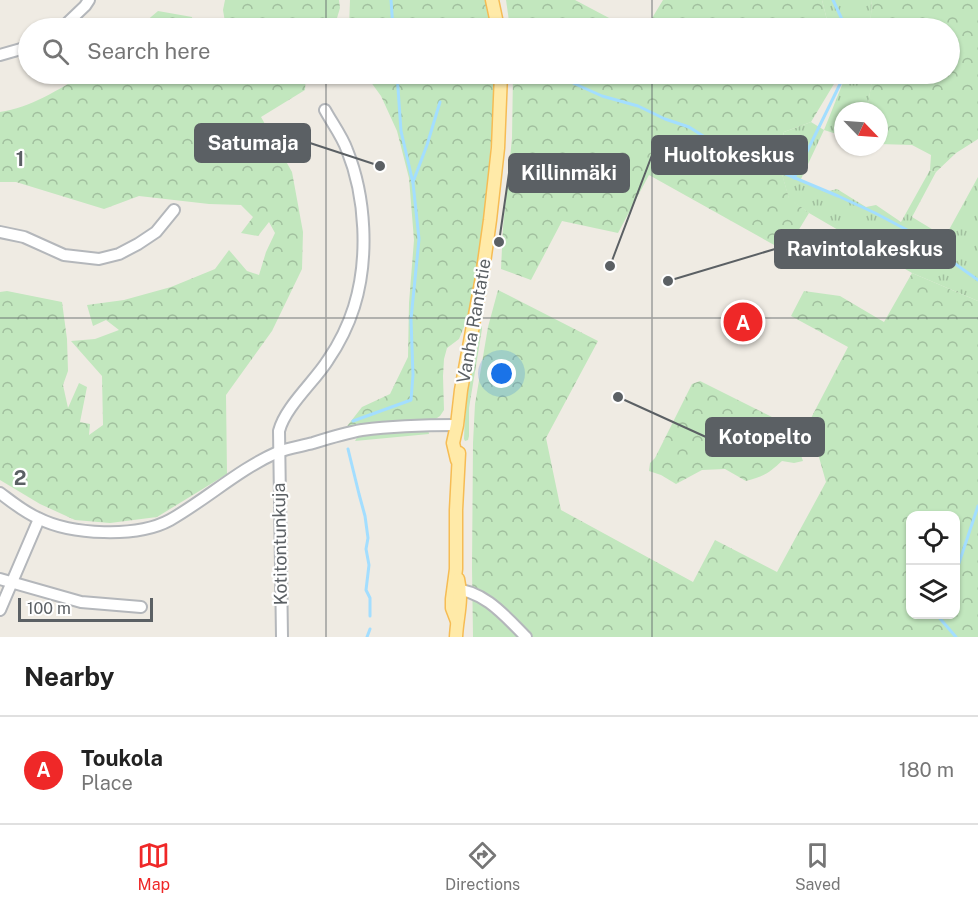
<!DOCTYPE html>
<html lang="en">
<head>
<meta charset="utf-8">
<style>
  body { margin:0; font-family:"Public Sans",sans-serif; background:#f2f2f2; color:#222 }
  .controls { position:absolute; right:18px; bottom:18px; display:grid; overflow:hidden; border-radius:12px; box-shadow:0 2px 4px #0004 }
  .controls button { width:54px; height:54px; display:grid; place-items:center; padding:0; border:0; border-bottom:2px solid #e0e0e0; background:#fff; color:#222; font:30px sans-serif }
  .compass { position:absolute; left:834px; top:102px; width:54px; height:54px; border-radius:50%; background:#fff; box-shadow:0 2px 4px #0004; rotate:115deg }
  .scale { position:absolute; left:18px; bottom:15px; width:135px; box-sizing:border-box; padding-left:6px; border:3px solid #5b6064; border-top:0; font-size:16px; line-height:21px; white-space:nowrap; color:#5b6064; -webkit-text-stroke:4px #fff; paint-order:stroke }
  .you { position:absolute; left:502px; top:374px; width:21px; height:21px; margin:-15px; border:4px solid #fff; border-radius:50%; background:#1a73e8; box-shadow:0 0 0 9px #1a73e833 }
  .badge { display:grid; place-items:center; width:39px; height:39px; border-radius:50%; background:#ef2828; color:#fff; font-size:20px; font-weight:700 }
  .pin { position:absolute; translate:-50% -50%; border:3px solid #fff; box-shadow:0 2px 6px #0006 }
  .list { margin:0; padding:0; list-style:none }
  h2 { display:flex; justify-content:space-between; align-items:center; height:78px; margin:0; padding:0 24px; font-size:26px }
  h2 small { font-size:20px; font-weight:400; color:#767676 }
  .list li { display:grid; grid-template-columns:39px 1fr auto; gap:18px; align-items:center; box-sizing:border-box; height:108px; padding:0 24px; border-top:2px solid #e0e0e0 }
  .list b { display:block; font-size:22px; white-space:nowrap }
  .list p { margin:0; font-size:20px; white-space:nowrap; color:#767676 }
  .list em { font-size:20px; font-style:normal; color:#767676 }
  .icon { flex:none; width:33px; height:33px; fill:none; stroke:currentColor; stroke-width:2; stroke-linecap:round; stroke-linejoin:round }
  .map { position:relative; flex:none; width:978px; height:637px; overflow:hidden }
  .search { position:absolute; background:#fff; box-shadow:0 2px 4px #0004; left:18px; right:18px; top:18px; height:66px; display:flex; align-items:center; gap:15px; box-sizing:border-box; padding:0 21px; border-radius:33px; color:#767676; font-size:22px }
  .sheet { height:186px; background:#fff }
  nav { display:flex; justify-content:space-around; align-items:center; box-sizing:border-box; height:84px; border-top:2px solid #e0e0e0; background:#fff; font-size:16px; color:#767676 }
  nav a { display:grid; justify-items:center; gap:3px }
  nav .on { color:#ef2828 }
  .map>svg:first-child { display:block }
  .grass { fill:url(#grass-tufts) }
  .forest { fill:url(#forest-crowns); fill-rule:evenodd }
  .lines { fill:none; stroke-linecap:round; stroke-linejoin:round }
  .stream { stroke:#a3deff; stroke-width:3 }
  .minor-casing { stroke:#b4b7bb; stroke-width:14 }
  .major-casing { stroke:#f6bc54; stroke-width:15 }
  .minor { stroke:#fff; stroke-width:10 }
  .major { stroke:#ffeaa8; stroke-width:12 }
  .grid { fill:none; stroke:#5b6064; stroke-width:1.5; stroke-opacity:0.55 }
  .labels { text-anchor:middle; stroke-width:4.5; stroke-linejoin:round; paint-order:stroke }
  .street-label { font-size:18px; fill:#5b6064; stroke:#fff }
  .grid-label { font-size:20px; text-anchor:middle; font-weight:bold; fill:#5b6064; stroke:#fff; stroke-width:4.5; stroke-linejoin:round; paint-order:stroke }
  .leader { fill:none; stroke:#5b6064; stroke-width:2 }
  .callout-dot { fill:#5b6064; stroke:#fff; stroke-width:2 }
  .callout { fill:#5b6064; stroke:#5b6064; stroke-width:2 }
  .callout-label { font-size:20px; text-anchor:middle; font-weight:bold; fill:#fff }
</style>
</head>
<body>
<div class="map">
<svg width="978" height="637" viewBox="0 0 978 637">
  <defs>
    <pattern id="grass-tufts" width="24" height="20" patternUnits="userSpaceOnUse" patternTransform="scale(1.5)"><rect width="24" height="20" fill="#c2e7be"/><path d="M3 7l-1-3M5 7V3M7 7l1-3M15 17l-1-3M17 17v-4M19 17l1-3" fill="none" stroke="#a1bf9e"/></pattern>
    <pattern id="forest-crowns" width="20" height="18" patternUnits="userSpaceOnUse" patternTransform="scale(1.5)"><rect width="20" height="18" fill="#c2e7be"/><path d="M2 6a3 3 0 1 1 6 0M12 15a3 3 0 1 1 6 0" fill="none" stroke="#a1bf9e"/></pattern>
  </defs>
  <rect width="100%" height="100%" fill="#efebe3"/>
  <g class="grass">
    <path d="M822 0H872L870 28H829Z"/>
    <path d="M842 74H873L867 111H843V136L824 130 801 179 825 192 837 189 866 207 876 205 901 222 930 170 936 172 912 217 945 237 978 177V301L912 273 809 213 789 199 777 157 784 132 811 122 824 130 844 80Z"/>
    <path d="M479 326H482V329L469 408V436L468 440 465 441 464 439C465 401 471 364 479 326Z"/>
    <path d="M428 429 429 434 355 441 358 436 379 432Z"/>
  </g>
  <g class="forest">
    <path d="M225 0H339L340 8 334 28H226L223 10Z"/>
    <path d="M350 0H486L493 28H349Z"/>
    <path d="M506 0H575L628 28H510Z"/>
    <path d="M663 0H822L829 28H646Z"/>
    <path d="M872 0H978V139L956 153 936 172 930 170 931 155 912 145 879 144V111L867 110 873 74H950V28H870Z"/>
    <path d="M158 11 192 17 194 28H138Z"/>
    <path d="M85 74H306L305 90 261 117 292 172 303 232 302 269 272 331 226 395 227 474 157 517 110 523 75 520 40 504 0 480V292L7 291 62 302 67 339 68 371 63 385 68 408 79 383 87 387 80 422 90 424 89 435 103 425 102 376 71 341 95 339 119 330 106 320 93 326 87 305 124 300 171 287 215 269 229 250 247 271 259 275 266 252 275 233 269 222 258 236 241 233 253 217 241 205 209 204 139 196 104 209 16 182H0V112C30 108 59 89 85 74Z"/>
    <path d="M365 74H496L486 211 470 312 459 339 447 348 444 359 443 376 444 410 440 416 434 420 344 430 362 407 390 394 408 357 409 303 414 240 409 178 397 131 381 96Z"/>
    <path d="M513 74H840L811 122 784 132 777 157 789 198 809 213 795 236 776 246 649 175 618 233 562 221 531 280 501 269 503 227 512 138Z"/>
    <path d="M912 273 978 301V637H473L472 568 473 443 475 404 488 327 498 290 598 341 546 438 561 510 693 582 715 540 777 572 826 482 809 422 848 347 791 316 804 291 840 296 884 322ZM910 516H956V614H910Z"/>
    <path d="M700 381 776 419 790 434 798 447 803 461 794 463 782 461C769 473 763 477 746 481L725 469 702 470 676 484 661 475 649 471 650 463 655 458 692 384Z"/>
  </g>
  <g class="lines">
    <g class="stream">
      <path d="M391 0 393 28"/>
      <path d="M833 0 846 28"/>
      <path d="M553 74 602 96 638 106 665 119 689 127 719 146 838 196 875 213 909 231 978 280"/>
      <path d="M794 178 845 74"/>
      <path d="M413 182 427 145 440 102"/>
      <path d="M353 421 411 400 413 375 411 319 419 239 413 183 401 131 397 74"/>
      <path d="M348 449 359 494 365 516 368 538 366 549 369 565 366 590 370 598V616"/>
      <path d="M956 572 978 506"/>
      <path d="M936 614 956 637"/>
      <path d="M367 637 370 629"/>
    </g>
    <defs>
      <g id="minor">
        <path d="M62 28 85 6 89 0"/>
        <path d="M0 55 28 47"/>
        <path d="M0 232 24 237 64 255 99 259 119 254 138 244 156 232 174 210"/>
        <path d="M0 493C12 502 24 512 38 518 71 535 137 538 170 520 207 499 239 469 278 452 289 448 302 446 313 443 329 438 345 433 362 430 393 426 426 425 457 425"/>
        <path d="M0 579 81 602 141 607"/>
        <path d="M453 589C484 590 506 617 526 637"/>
        <path d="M0 610 39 519"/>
        <path d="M282 637 279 431C285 407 315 381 328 360 339 344 348 326 354 307 369 259 366 197 347 150 342 136 332 123 325 110"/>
      </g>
      <g id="major">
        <path d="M492 0 498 28"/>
        <path d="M457 460 453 443 457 425 461 390 482 277 490 220 498 148 501 74"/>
        <path d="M457 621 452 608V599L456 569V510L459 453"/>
        <path d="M456 637C457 616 463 601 458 579"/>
      </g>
    </defs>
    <use href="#minor" class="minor-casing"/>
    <use href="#major" class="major-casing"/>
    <use href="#minor" class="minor"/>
    <use href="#major" class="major"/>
  </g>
  <path class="grid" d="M326 0V28M652 0V28M326 74V637M652 74V637M0 318H978"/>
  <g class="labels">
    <g class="street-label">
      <text transform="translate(474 321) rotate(-80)" y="6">Vanha Rantatie</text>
      <text transform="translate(280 544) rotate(-91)" y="6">Kotitontunkuja</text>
    </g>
  </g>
  <g class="grid-label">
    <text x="20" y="166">1</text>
    <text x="20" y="485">2</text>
  </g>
  <path class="leader" d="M380 166L310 143M610 266L652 155M499 242L509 173M668 281L775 249M618 397L706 437"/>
  <g class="callout-dot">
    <circle cx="380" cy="166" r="6"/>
    <circle cx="610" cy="266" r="6"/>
    <circle cx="499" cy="242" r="6"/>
    <circle cx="668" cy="281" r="6"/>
    <circle cx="618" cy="397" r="6"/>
  </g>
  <g class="callout">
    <rect x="195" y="124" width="115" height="38" rx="6"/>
    <rect x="652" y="136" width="155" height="38" rx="6"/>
    <rect x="509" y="154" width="120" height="38" rx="6"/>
    <rect x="775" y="230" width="180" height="38" rx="6"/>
    <rect x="706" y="418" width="118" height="38" rx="6"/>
  </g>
  <g class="callout-label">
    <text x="253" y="150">Satumaja</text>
    <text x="729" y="162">Huoltokeskus</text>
    <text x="569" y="180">Killinmäki</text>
    <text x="865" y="256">Ravintolakeskus</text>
    <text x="765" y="444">Kotopelto</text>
  </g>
</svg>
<div class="controls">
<button><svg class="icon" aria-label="locate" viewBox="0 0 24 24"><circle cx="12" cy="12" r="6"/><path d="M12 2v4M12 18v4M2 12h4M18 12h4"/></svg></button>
<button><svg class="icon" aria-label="layers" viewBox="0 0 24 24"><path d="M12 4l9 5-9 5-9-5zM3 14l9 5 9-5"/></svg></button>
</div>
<svg class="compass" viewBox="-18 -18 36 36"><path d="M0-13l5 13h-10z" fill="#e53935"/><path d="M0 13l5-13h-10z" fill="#767676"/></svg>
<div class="scale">100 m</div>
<div class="you"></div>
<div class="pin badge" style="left:743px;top:322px">A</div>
<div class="search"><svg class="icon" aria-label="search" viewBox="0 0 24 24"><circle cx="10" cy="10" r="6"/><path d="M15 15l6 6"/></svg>Search here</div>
</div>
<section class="sheet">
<h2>Nearby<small></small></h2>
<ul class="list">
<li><span class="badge">A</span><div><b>Toukola</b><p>Place</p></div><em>180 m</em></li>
</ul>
</section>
<nav>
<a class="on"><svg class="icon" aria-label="map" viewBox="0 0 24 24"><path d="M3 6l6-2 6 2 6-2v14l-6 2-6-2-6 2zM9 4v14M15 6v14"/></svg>Map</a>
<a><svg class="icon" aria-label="directions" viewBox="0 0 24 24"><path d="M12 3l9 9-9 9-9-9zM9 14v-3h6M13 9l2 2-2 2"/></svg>Directions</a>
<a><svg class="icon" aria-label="saved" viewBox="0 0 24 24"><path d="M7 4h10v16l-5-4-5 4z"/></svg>Saved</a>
</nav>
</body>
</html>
